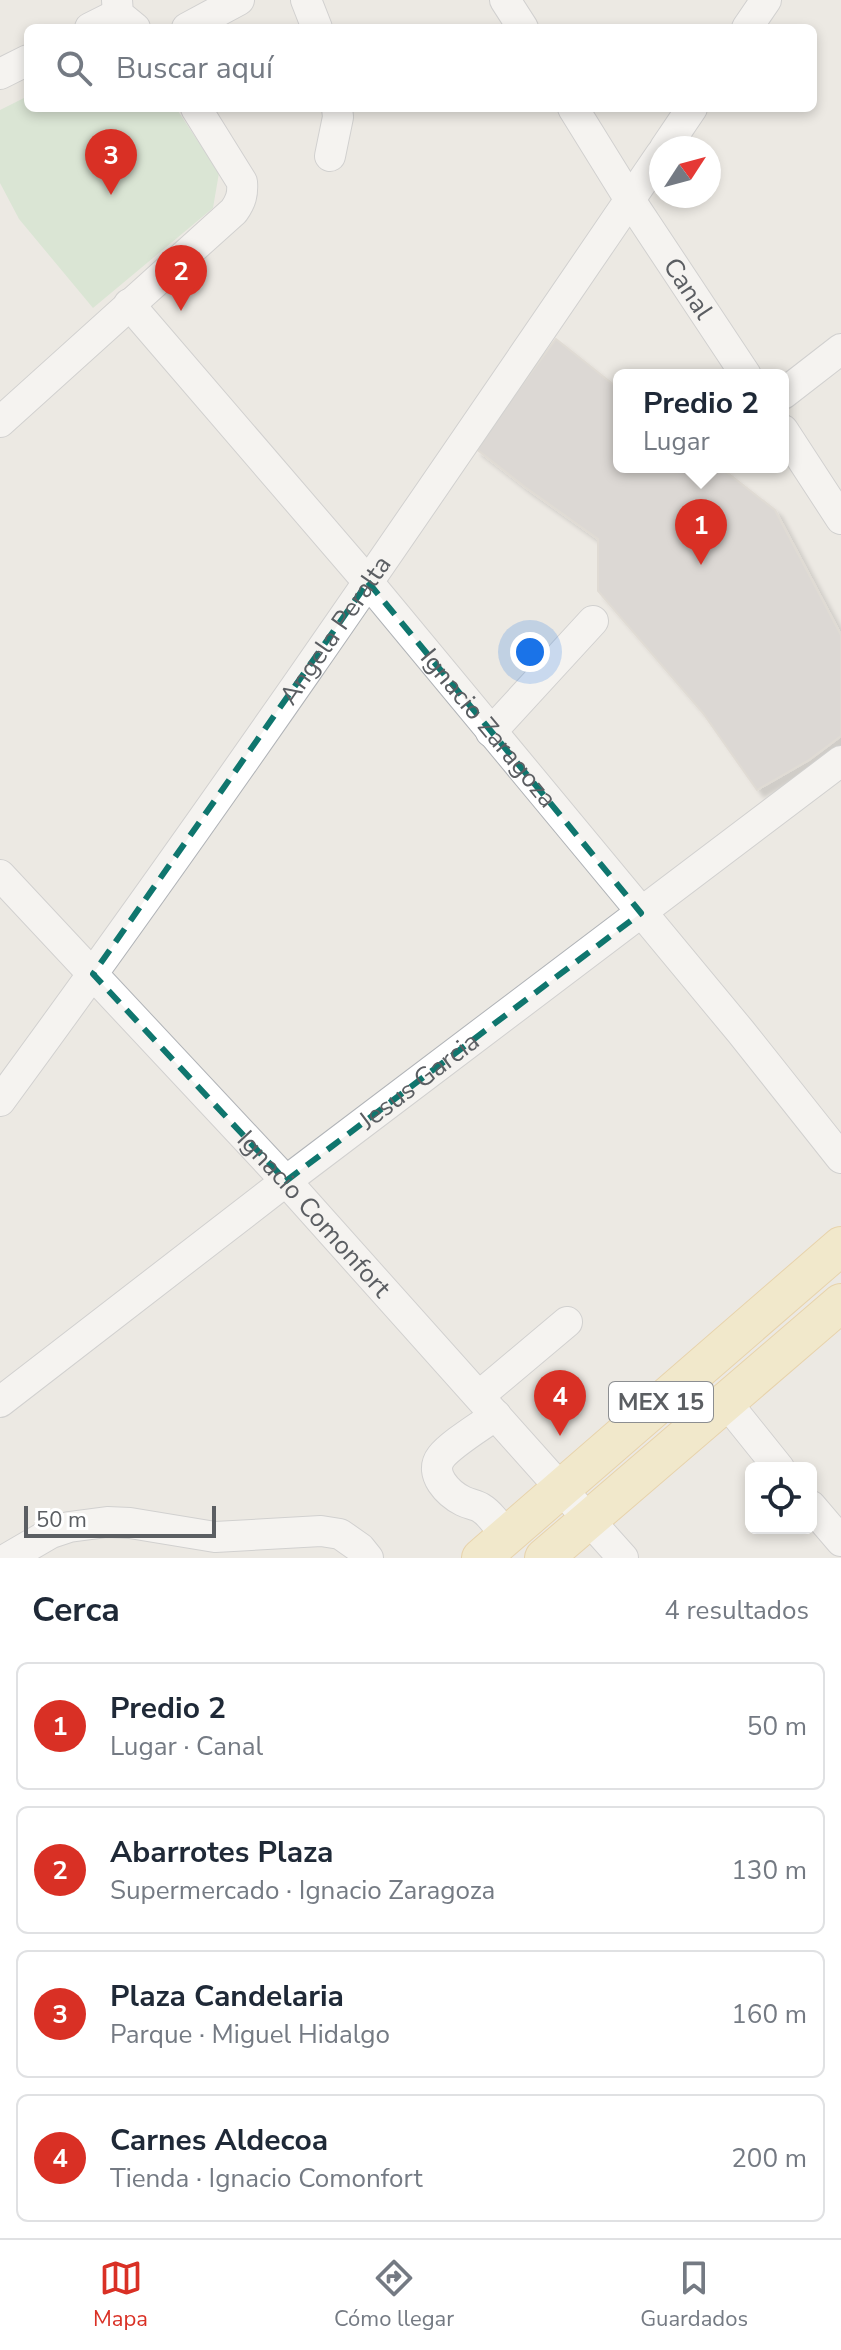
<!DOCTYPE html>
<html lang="es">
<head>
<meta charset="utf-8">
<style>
  body { margin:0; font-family:"Nunito Sans",sans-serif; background:#f6f6f7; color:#1f2937 }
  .controls { position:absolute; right:24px; bottom:24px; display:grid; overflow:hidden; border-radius:12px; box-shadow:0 4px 12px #0003 }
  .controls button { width:72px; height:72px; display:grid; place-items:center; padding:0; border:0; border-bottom:2px solid #e0e1e3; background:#fff; color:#1f2937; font:40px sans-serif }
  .compass { position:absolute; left:649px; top:136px; width:72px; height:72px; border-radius:50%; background:#fff; box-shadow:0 4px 12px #0003; rotate:54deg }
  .scale { position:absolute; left:24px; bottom:20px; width:192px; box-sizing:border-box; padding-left:8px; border:4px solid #5b5e62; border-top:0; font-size:22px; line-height:28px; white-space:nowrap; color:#5b5e62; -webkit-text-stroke:6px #fff; paint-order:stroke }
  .you { position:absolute; left:530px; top:652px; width:28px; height:28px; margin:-20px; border:6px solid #fff; border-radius:50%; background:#1a73e8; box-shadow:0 0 0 12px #1a73e833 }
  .badge { display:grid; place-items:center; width:52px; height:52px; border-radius:50%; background:#d93025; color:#fff; font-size:26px; font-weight:700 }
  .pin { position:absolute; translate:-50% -66px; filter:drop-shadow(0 2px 4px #0008) }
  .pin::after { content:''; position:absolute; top:42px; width:28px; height:24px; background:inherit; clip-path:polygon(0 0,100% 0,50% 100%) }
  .popup { position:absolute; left:613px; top:369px; width:176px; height:104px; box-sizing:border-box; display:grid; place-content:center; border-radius:12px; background:#fff; filter:drop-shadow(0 2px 6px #0005); font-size:26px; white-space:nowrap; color:#747a83 }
  .popup b { font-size:30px; color:#1f2937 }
  .popup::after { content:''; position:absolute; left:50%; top:100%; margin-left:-16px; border:16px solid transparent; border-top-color:#fff }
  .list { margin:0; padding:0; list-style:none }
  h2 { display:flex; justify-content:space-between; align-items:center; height:104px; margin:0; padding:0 32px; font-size:34px }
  h2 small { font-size:26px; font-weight:400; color:#747a83 }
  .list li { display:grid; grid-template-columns:52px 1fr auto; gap:24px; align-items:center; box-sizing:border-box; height:128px; margin:0 16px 16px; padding:0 16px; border:2px solid #e0e1e3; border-radius:12px }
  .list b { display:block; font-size:30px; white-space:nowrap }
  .list p { margin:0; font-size:26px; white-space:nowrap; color:#747a83 }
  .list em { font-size:26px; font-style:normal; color:#747a83 }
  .icon { flex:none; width:44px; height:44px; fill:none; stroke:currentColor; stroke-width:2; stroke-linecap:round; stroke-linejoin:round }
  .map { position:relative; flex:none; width:841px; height:1558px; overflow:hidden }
  .search { position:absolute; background:#fff; box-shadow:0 4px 12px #0003; left:24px; right:24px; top:24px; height:88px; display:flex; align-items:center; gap:20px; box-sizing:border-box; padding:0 28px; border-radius:12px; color:#747a83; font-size:30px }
  .sheet { height:680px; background:#fff }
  nav { display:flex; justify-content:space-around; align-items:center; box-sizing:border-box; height:112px; border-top:2px solid #e0e1e3; background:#fff; font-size:22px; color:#747a83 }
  nav a { display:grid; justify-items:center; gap:4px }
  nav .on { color:#d93025 }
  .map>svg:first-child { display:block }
  .green { fill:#c3e1c2 }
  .building { fill:#c7c4c0; stroke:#d0cbc2; stroke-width:2; filter:url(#shadow) }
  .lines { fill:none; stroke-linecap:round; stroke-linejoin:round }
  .minor-casing { stroke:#b0b3b7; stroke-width:32 }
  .major-casing { stroke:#e1b867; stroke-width:40 }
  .minor { stroke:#fff; stroke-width:30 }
  .major { stroke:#f5e6ae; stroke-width:38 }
  .marked { fill:none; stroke:#0f766e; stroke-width:6; stroke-dasharray:16 10; stroke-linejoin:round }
  .labels { text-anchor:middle; stroke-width:6; stroke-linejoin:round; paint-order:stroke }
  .shield { fill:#fff; stroke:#8c8e91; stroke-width:2 }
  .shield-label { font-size:24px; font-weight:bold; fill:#5b5e62 }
  .street-label { font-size:26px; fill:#5b5e62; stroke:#fff }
</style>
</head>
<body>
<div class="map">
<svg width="841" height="1558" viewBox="0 0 841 1558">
  <defs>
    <filter id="shadow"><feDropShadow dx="7" dy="7" stdDeviation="2" flood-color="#0004"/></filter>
  </defs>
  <rect width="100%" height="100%" fill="#ece9e3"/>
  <path class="green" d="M28 96V108H176L219 173 213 208 93 308 19 219 0 183V110Z"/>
  <path class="building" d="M556 339 619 389V467H720L775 510 841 635V736L809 760 757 790 703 713 598 591V539L525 487 475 448Z"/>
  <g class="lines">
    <defs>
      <g id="minor">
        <path d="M117 0 118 14 135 28"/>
        <path d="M306 0 317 28"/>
        <path d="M505 0 523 28"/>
        <path d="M90 28 118 14"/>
        <path d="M187 28 239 0"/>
        <path d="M747 28 766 0"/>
        <path d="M0 74 28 60"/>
        <path id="s1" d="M573 108 630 200 746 375"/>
        <path d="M665 148 692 108"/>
        <path d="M330 156 338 117 337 108"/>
        <path id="s2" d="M129 304 368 582 741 1032 841 1158"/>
        <path d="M783 394 841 349"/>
        <path d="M0 422 234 211C241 201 243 194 242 182L196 108"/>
        <path d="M783 430 841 519"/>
        <path d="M491 732 593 621"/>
        <path id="s3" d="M0 875 286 1181 623 1558"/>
        <path id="s4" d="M0 1101C228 791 444 472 661 154"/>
        <path d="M479 1396 567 1322"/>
        <path id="s5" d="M0 1402 286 1181 841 761"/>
        <path d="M726 1402 779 1468"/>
        <path d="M496 1415C481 1426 451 1444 441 1457 428 1474 449 1494 463 1501 469 1504 476 1505 481 1508 491 1514 499 1527 506 1537"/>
        <path d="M811 1506 841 1541"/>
        <path d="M8 1558 51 1533 69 1527 107 1522 130 1523 215 1537 321 1531 340 1534 360 1548 368 1558"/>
      </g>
      <g id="major">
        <path d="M481 1558 841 1246"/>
        <path d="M544 1558 841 1303"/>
      </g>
    </defs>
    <use href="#minor" class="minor-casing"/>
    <use href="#major" class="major-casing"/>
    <use href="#minor" class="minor"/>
    <use href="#major" class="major"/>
  </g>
  <path d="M0 0H841V1558H0ZM368 582 641 913 286 1181 93 974Z" fill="#ece9e3" fill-opacity=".55" fill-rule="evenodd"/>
  <path class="marked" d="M368 582 641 913 286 1181 93 974Z"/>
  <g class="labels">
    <rect class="shield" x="609" y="1382" width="104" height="40" rx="6"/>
    <g class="shield-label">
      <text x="661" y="1410">MEX 15</text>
    </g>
    <g class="street-label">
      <text dy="9" stroke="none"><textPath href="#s1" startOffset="214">Canal</textPath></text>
      <text dy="9" stroke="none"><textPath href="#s4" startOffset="578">Angela Peralta</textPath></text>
      <text dy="9" stroke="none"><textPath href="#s2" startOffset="556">Ignacio Zaragoza</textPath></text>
      <text dy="9" stroke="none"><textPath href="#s5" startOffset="528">Jesus Garcia</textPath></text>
      <text dy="9" stroke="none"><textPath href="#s3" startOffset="462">Ignacio Comonfort</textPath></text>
    </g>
  </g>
</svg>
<div class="controls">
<button><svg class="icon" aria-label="locate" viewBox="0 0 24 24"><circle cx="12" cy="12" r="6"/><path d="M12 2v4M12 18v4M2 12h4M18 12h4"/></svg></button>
</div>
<svg class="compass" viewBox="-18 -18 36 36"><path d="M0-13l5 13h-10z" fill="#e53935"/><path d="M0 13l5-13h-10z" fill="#747a83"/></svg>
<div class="scale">50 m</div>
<div class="you"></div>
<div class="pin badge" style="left:701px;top:565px">1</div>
<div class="popup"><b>Predio 2</b>Lugar</div>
<div class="pin badge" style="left:181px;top:311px">2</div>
<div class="pin badge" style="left:111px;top:195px">3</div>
<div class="pin badge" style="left:560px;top:1436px">4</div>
<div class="search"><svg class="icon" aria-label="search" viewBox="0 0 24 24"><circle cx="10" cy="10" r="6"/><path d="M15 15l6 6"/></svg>Buscar aquí</div>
</div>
<section class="sheet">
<h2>Cerca<small>4 resultados</small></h2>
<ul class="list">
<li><span class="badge">1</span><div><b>Predio 2</b><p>Lugar · Canal</p></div><em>50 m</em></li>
<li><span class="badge">2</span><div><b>Abarrotes Plaza</b><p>Supermercado · Ignacio Zaragoza</p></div><em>130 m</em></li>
<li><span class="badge">3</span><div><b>Plaza Candelaria</b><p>Parque · Miguel Hidalgo</p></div><em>160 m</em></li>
<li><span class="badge">4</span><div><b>Carnes Aldecoa</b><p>Tienda · Ignacio Comonfort</p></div><em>200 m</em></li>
</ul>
</section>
<nav>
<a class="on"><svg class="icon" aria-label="map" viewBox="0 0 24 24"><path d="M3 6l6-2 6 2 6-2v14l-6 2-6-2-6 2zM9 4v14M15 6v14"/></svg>Mapa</a>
<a><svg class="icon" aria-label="directions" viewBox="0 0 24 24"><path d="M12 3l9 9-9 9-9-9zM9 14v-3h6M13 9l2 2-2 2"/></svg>Cómo llegar</a>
<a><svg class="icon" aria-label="saved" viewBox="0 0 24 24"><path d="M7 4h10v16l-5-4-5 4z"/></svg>Guardados</a>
</nav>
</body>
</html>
